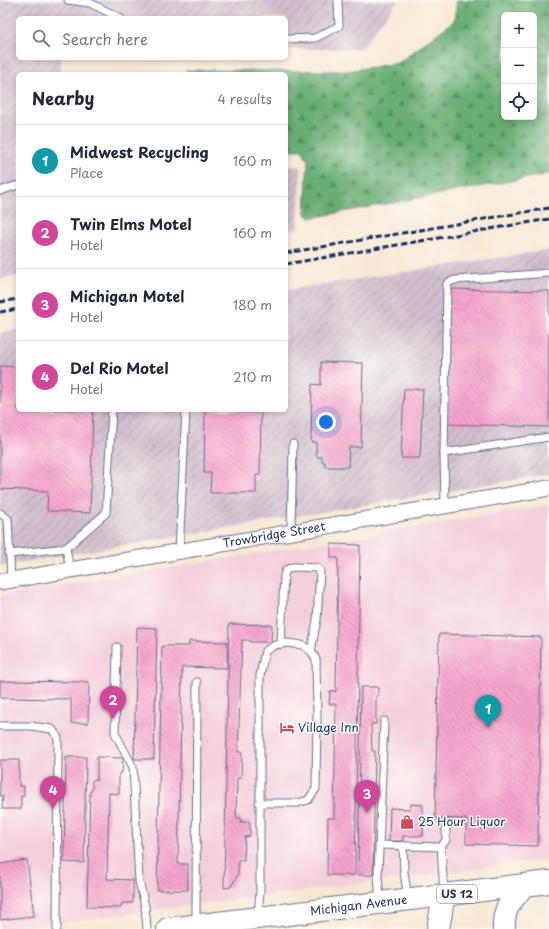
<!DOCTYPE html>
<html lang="en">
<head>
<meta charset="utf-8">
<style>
  body { margin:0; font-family:"Playpen Sans",sans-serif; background:#f2f2f3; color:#1f2937 }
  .controls { position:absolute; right:12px; top:12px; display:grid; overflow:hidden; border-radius:6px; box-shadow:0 2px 6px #0003 }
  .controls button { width:36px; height:36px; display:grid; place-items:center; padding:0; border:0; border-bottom:1px solid #e0e1e3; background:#fff; color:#1f2937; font:20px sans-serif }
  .you { position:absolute; left:326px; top:422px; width:14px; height:14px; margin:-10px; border:3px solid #fff; border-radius:50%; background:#1a73e8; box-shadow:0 0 0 6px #1a73e833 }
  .badge { display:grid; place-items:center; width:26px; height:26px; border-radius:50%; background:#d1495b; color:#fff; font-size:13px; font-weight:700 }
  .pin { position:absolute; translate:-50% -33px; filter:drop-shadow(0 1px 2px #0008) }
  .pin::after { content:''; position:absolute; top:21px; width:14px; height:12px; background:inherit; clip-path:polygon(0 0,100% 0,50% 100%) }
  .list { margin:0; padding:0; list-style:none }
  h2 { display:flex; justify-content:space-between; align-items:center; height:52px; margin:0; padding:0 16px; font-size:17px }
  h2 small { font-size:13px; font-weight:400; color:#747a83 }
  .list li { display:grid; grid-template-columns:26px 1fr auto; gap:12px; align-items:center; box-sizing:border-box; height:72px; padding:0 16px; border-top:1px solid #e0e1e3 }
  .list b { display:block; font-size:15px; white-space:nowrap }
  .list p { margin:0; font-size:13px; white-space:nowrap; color:#747a83 }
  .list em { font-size:13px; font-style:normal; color:#747a83 }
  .icon { flex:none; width:22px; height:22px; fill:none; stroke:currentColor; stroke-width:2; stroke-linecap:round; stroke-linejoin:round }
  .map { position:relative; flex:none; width:549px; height:929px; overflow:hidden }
  .search { position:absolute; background:#fff; box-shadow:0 2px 6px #0003; left:16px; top:16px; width:272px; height:44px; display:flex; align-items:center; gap:10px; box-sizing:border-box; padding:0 14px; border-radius:6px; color:#747a83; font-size:15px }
  .panel { position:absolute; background:#fff; box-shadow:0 2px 6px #0003; left:16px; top:72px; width:272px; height:340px; border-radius:6px }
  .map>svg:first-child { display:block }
  .built { fill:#f4cfdc }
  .industrial { fill:url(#industrial-furrows) }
  .forest { fill:url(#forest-firs); stroke:#416e68; fill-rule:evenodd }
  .building { fill:url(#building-back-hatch) }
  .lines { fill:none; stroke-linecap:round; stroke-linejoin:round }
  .service-casing { stroke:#687087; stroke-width:9 }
  .minor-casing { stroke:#687087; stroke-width:17 }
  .primary-casing { stroke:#687087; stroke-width:24 }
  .service { stroke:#fff; stroke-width:7 }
  .minor { stroke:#fff; stroke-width:15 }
  .primary { stroke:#fff; stroke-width:22 }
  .rail { stroke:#1b2f5e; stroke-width:3; stroke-dasharray:6 3; stroke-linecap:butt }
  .labels { text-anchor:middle; stroke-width:3; stroke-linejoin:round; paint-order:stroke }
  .shield { fill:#fdfcf7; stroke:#5f6c8c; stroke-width:1 }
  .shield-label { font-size:11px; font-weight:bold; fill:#1b2f5e }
  .street-label { font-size:12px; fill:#1b2f5e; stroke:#fdfcf7 }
  .poi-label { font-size:12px; fill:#1b2f5e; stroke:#fdfcf7; text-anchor:start }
</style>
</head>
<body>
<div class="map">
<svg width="549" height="929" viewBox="0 0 549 929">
  <defs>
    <pattern id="industrial-furrows" width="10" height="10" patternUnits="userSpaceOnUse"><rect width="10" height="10" fill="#d0bdcc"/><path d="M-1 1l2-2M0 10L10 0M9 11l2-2" fill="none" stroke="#a89aa9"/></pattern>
    <pattern id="forest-firs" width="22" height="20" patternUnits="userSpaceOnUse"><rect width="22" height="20" fill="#67ad73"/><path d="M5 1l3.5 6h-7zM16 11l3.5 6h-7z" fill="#548d62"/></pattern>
    <pattern id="building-back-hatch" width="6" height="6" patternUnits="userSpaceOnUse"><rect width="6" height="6" fill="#f7a4cc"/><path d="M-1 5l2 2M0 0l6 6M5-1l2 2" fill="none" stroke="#c786a9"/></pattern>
  </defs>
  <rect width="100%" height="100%" fill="#fdfcf7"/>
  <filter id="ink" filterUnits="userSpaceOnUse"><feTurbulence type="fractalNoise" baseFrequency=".025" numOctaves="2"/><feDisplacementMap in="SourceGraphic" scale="8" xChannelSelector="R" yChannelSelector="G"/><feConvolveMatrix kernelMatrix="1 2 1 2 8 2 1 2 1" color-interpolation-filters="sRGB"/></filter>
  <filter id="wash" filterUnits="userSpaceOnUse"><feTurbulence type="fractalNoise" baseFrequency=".012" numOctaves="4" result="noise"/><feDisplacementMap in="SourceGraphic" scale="16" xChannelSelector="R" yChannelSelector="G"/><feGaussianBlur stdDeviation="0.9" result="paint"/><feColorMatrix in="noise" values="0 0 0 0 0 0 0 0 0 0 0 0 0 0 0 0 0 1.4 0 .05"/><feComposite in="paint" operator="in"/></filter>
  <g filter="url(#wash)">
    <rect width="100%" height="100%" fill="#f7e8d3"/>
    <path class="built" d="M549 505V859L9 929H0V596Z"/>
    <g class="industrial">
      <path d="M0 0H398L361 49H286V18H18V58H61L60 74H18V276L0 279Z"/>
      <path d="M286 166 301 167 298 229 286 231Z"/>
      <path d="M549 250V474L0 566V333L18 330V410H286V290Z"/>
    </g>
    <path class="forest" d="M457 0H549V174L310 218 305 213 308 160 302 150H286V74H186V70L346 71 398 63 454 21ZM504 15H534V117H504Z"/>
    <g id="blocks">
      <g class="building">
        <path d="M450 289 549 291V427L447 424Z"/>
        <path d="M321 362 363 363 361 447H349L348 467H325V462H322V457H317V455H316V442H311L312 384 321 385Z"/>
        <path d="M0 366 18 367V410H93L90 513 47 511 48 491 0 489Z"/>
        <path d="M404 389H423L420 458H401Z"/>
        <path d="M205 410H261L260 475H256V493H210L211 473H204Z"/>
        <path d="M331 544 360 545 355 875H327L328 818H334L336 704H329L330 691H336L338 558H331Z"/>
        <path d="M229 624 272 625 271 642H250V640H242L238 752H242L241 778H237L236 818H241L240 822H250V836L245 837 244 860H238V874L231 887 224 888Z"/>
        <path d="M137 627 157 628 154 759H134Z"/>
        <path d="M439 634 541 637 538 846 466 844V819L435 818Z"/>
        <path d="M189 641 227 642V668L182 667 178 864H188V890H157L162 646H189Z"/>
        <path d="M0 681 89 682 88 723H71V699L0 698Z"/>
        <path d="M361 687H378V696H376V724H371L372 751H375L373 875H358Z"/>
        <path d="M66 757H86L84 863 64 862Z"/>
        <path d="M97 757 123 758 122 773H119V794L109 793 107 879 133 880V903H122L121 908 87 907 90 791H92V780H97Z"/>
        <path d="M0 760H19V786H24V796H21V809H2L3 796H0Z"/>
        <path d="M411 804 423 805V836H403V841H389L390 808 410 809Z"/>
        <path d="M27 860 34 916 0 920V864Z"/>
      </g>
    </g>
  </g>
  <g filter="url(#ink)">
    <use href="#blocks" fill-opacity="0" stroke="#687087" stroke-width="1"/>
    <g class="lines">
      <defs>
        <g id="service">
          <path d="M68 0 90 3 120 18"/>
          <path d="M286 39 315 38 339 26 338 0"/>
          <path d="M0 191 18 185"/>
          <path d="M444 453 447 283 455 280 549 273"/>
          <path d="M445 506 444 453 549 437"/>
          <path d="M0 513 8 519 11 580"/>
          <path d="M291 532 293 444"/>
          <path d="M66 548 106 513 112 410"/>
          <path d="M179 552 186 410"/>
          <path d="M9 554 66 548 70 570"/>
          <path d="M281 644 284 575 286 570 293 567 317 568 320 571 317 620 311 651"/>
          <path d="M117 647 115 733 133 767 139 881 145 906 147 929"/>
          <path d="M0 726H31L52 729 58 738 57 929"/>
          <path d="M380 845 441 847"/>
          <path d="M403 846 404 872 408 898"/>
          <path d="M444 893 441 847 446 840V823"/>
          <path d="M380 901 378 875 384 721"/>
          <path d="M258 916 260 891V676L265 651 275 645 287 643 302 645 311 651 316 659 317 716 316 789 308 800 298 803H259"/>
          <path d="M196 923 197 682"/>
        </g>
        <g id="minor">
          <path id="s1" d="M0 582 549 488"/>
        </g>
        <g id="primary">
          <path id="s2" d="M168 929 549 882"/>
          <path d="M438 929 444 895"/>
          <path d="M504 929C503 907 511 902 524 885"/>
        </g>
      </defs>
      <use href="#service" class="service-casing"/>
      <use href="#minor" class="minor-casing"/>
      <use href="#primary" class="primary-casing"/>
      <use href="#service" class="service"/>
      <use href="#minor" class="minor"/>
      <use href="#primary" class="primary"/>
      <g class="rail">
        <path d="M286 253 549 208"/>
        <path d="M286 264 549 219"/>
        <path d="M0 302 18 299"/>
        <path d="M0 312 18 309"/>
      </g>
    </g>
  </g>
  <defs>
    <symbol id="hotel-bare" viewBox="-9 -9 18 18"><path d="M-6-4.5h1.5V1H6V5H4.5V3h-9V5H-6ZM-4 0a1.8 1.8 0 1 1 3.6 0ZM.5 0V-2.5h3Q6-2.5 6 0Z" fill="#d1495b" stroke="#fdfcf7" stroke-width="2.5" paint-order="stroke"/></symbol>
    <symbol id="shop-bare" viewBox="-9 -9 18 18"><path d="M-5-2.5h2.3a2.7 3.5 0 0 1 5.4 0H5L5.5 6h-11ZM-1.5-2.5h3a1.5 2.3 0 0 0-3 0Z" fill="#d1495b" stroke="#fdfcf7" stroke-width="2.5" paint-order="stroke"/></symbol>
  </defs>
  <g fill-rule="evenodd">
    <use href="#hotel-bare" x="277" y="718" width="20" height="20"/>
    <use href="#shop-bare" x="397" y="812" width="20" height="20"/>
  </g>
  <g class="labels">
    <rect class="shield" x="437" y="885" width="40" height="18" rx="3"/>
    <g class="shield-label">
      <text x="457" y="898">US 12</text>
    </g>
    <g class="street-label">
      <text dy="4" stroke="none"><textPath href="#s1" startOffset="278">Trowbridge Street</textPath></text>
      <text dy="4" stroke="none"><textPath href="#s2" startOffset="192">Michigan Avenue</textPath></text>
    </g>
    <g class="poi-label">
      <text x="298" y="732">Village Inn</text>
      <text x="418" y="826">25 Hour Liquor</text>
    </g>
  </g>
</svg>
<div class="controls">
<button>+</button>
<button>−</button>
<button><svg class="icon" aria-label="locate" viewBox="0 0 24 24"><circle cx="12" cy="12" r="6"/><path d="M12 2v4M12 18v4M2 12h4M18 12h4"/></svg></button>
</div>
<div class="you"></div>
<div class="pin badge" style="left:488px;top:728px;background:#0f9aa8">1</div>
<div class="pin badge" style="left:113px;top:719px;background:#d1479c">2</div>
<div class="pin badge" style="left:367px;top:813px;background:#d1479c">3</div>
<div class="pin badge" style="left:53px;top:809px;background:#d1479c">4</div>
<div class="search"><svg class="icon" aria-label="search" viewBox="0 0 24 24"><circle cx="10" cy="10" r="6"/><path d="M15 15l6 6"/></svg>Search here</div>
<section class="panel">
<h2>Nearby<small>4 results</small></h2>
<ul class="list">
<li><span class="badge" style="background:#0f9aa8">1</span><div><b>Midwest Recycling</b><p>Place</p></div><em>160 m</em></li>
<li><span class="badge" style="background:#d1479c">2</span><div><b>Twin Elms Motel</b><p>Hotel</p></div><em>160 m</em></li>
<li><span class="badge" style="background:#d1479c">3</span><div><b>Michigan Motel</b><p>Hotel</p></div><em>180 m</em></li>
<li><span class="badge" style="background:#d1479c">4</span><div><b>Del Rio Motel</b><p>Hotel</p></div><em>210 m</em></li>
</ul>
</section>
</div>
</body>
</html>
